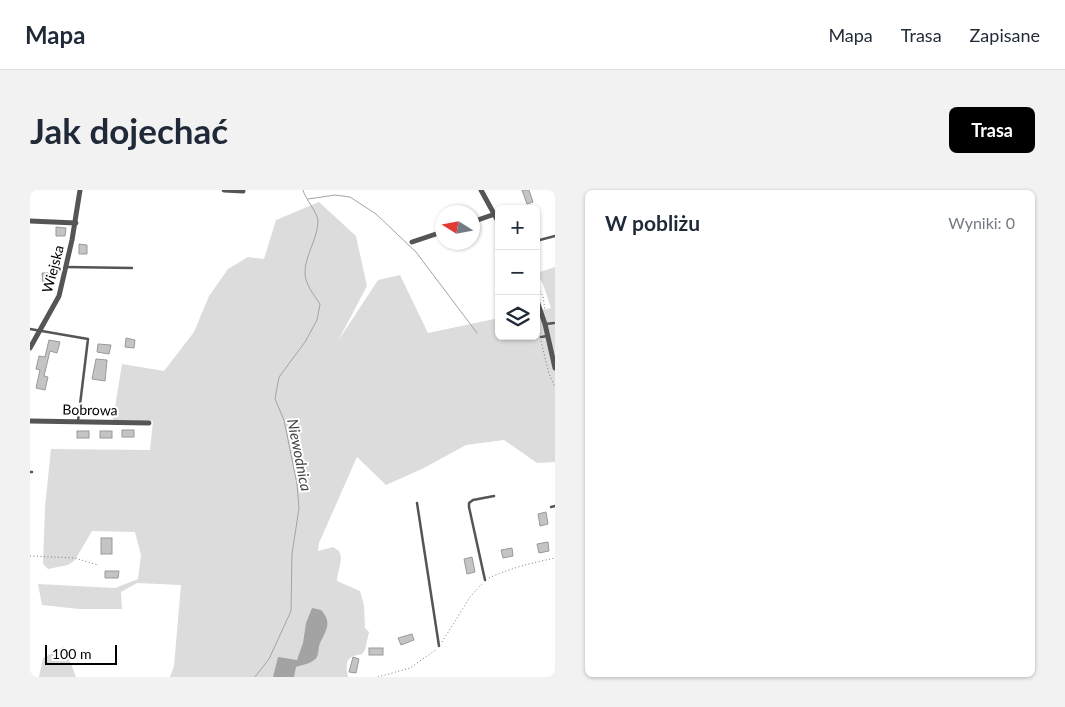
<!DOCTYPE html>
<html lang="pl">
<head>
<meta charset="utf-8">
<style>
  body { margin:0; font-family:Lato,sans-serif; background:#f2f2f3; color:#1f2937 }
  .controls { position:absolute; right:15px; top:15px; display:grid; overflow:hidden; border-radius:8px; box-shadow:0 1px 4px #0004 }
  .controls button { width:45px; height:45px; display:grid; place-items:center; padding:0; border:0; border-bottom:1px solid #e0e1e3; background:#fff; color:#1f2937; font:25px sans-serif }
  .compass { position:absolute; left:405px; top:15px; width:45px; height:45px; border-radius:50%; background:#fff; box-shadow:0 1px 4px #0004; rotate:281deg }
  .scale { position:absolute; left:15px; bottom:12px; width:72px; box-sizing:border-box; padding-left:5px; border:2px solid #000; border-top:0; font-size:14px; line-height:18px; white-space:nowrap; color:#000; -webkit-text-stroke:4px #fff; paint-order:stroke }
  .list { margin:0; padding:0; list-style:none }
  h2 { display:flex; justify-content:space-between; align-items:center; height:65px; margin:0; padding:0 20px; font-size:21px }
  h2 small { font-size:16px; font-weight:400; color:#747a83 }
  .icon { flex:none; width:28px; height:28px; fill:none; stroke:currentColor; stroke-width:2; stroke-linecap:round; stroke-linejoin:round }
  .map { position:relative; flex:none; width:525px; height:487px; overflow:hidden; border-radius:8px }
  header { display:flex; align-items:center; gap:30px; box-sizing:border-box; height:70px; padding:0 25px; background:#fff; border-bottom:1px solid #e0e1e3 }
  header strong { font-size:24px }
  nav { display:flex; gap:28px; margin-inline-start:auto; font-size:18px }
  .intro { display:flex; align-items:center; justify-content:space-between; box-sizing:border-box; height:120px; padding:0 30px }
  h1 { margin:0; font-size:35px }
  .button { padding:12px 22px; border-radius:8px; background:#000; color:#fff; font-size:18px; font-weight:700 }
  main { display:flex; gap:30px; padding:0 30px }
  aside { flex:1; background:#fff; border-radius:8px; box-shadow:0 1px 4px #0004 }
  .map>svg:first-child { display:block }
  .green { fill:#dcdcdc }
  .water { fill:#a3a3a3 }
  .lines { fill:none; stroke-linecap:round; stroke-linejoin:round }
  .stream { stroke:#a3a3a3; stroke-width:1 }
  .building { fill:#c4c4c4; stroke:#999 }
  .path { stroke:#777; stroke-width:1; stroke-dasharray:1 2.5; stroke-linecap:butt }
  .service { stroke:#555; stroke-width:2.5 }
  .minor { stroke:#555; stroke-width:5 }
  .labels { text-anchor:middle; stroke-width:4; stroke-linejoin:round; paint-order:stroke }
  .street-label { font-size:14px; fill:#000; stroke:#fff }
  .water-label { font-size:15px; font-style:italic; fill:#444; stroke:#fff }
</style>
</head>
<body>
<header>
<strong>Mapa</strong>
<nav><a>Mapa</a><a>Trasa</a><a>Zapisane</a></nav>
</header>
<div class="intro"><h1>Jak dojechać</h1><a class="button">Trasa</a></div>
<main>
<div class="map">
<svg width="525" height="487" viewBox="0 0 525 487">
  <rect width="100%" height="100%" fill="#fff"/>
  <g class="green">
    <path d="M289 12 326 46 337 96 308 151 348 90 370 85 398 143 469 128V146H506V121L521 118 513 94 507 83 525 77V272L507 273 474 250 436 255 392 279 356 295 327 267 289 353 288 361 303 357 309 361C314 371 307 381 307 391L330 401 334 415 335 438 339 442 335 460 332 464C316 466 315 473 318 487H140L144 476 151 395 107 393 91 402 92 419H49L12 415 8 394 85 398 108 389 111 365 105 342 62 341 45 370 38 375 18 379 13 374 15 317 21 259 120 260 123 231 83 230 92 174 134 181 164 142 179 106 198 79 218 67 234 69 246 30Z"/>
    <path d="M34 456 46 487H9L13 468Z"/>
  </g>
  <path class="water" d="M282 418 291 420C304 434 294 442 289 456 288 461 289 467 284 470 280 474 271 475 266 477L264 487H243L248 467 267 470 273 453 276 433Z"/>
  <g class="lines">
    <g class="stream">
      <path d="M278 9 305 5 320 7 346 24 386 62 447 143"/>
      <path d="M225 487 239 469 261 421 262 364 269 318 267 294 254 230 245 209 249 187 275 152 287 130 290 114C284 105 275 94 275 83 274 68 288 48 288 31 288 23 275 9 273 0"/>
    </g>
  </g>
  <g class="building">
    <path d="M492 0H499L503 12 497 14Z"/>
    <path d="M26 37 36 38 35 46H26Z"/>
    <path d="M49 54 57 55V64H49Z"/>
    <path d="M12 83H21V93H13Z"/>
    <path d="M96 148 105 150 104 158 95 157Z"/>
    <path d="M19 150 30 152 27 163 20 161 14 186 18 187 15 200 6 198 10 180 6 179 9 166 15 167Z"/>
    <path d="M68 154 81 155 79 164 67 162Z"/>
    <path d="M66 169 77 170 75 191 62 189Z"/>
    <rect x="92" y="240" width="12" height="7"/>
    <rect x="47" y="241" width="12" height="7"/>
    <rect x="70" y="241" width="12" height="7"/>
    <path d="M516 322 518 334 510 336 508 324Z"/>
    <rect x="71" y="348" width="11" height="16"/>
    <path d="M518 352 519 361 509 363 507 354Z"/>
    <path d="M482 358 483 366 473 368 471 360Z"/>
    <path d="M442 367 445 382 437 384 434 369Z"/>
    <path d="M75 381H89L88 388H75Z"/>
    <path d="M382 444 384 450 371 455 368 448Z"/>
    <rect x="339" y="458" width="14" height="7"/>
    <path d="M323 467 329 469 326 483 319 482Z"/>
  </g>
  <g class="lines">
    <g class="path">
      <path d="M506 95 513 106 515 120"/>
      <path d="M506 126 510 145"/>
      <path d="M511 151 519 184 525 197"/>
      <path d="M0 366 45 368 68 375"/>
      <path d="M459 388C480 378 502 373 525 368"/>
      <path d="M412 452 440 407 452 394"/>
      <path d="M348 487 380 478 407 459"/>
    </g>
    <g class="service">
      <path d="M506 51 525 46"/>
      <path d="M36 77 102 78"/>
      <path d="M516 134 524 133"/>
      <path d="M0 139 58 149 48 231"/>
      <path d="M511 147 517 146"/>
      <path d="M0 282H2"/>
      <path d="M387 313 409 456"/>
      <path d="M521 317 525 316"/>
      <path d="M455 390 439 317V313L443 310 464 306"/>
    </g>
    <g class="minor">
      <path d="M194 0 213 1"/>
      <path d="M451 0 469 33"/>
      <path d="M0 31 46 33"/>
      <path d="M442 32 465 24"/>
      <path d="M382 52 412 42"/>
      <path d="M506 108 515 134 525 178"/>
      <path d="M0 158 29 106 42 50 50 0"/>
      <path d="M0 231 119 233"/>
    </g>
  </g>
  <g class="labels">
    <g class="street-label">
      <text transform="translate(23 79) rotate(-75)" y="5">Wiejska</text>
      <text transform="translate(60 220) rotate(1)" y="5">Bobrowa</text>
    </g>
    <g class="water-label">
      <text transform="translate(269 265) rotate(79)" y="5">Niewodnica</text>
    </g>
  </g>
</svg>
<div class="controls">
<button>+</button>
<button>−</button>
<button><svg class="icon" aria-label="layers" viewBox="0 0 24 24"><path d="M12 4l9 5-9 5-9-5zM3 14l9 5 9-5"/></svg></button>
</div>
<svg class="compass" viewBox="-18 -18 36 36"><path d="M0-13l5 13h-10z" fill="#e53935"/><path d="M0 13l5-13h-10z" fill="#747a83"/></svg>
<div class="scale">100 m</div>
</div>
<aside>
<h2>W pobliżu<small>Wyniki: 0</small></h2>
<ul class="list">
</ul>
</aside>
</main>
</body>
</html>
